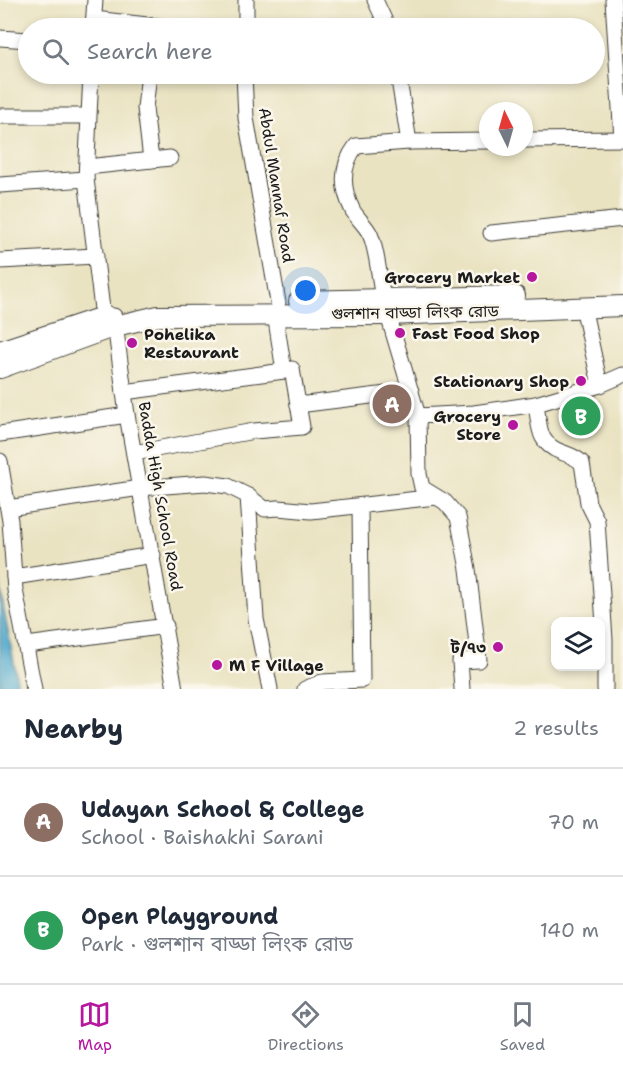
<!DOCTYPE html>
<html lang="en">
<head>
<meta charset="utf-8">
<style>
  body { margin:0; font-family:"Shantell Sans","Noto Sans Bengali",sans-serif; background:#f6f6f7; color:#1f2937 }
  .controls { position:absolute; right:18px; bottom:18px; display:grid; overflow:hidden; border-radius:12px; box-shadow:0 3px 9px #0003 }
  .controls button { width:54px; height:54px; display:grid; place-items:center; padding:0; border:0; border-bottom:2px solid #e0e1e3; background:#fff; color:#1f2937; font:30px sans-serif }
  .compass { position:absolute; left:479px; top:102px; width:54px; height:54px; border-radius:50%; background:#fff; box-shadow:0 3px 9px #0003; rotate:355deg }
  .you { position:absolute; left:306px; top:291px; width:21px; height:21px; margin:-15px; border:4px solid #fff; border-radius:50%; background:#1a73e8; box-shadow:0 0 0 9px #1a73e833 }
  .badge { display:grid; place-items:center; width:39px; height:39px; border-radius:50%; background:#b5179e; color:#fff; font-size:20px; font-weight:700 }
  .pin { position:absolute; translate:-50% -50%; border:3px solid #fff; box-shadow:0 2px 6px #0006 }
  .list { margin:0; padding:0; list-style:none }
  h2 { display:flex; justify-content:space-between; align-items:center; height:78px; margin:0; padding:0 24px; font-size:26px }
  h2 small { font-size:20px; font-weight:400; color:#747a83 }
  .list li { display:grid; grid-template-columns:39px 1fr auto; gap:18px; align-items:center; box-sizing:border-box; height:108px; padding:0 24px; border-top:2px solid #e0e1e3 }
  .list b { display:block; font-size:22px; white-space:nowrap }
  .list p { margin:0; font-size:20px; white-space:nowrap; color:#747a83 }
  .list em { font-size:20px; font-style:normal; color:#747a83 }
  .icon { flex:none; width:33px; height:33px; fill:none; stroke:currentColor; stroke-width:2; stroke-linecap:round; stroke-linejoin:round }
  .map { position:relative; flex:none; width:623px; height:689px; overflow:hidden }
  .search { position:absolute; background:#fff; box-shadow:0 3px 9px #0003; left:18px; right:18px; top:18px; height:66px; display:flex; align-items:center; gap:15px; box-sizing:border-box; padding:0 21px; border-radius:33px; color:#747a83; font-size:22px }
  .sheet { height:294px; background:#fff }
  nav { display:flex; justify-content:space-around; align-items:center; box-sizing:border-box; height:84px; border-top:2px solid #e0e1e3; background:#fff; font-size:16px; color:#747a83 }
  nav a { display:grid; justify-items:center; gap:3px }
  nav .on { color:#b5179e }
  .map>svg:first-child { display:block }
  .green { fill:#99c16c; stroke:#5a6e44; stroke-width:1.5 }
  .water { fill:#4fa8cc; stroke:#366274; stroke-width:1.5 }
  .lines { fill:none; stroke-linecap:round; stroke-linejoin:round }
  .minor-casing { stroke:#3b3a35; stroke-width:17 }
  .major-casing { stroke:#3b3a35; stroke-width:22 }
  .minor { stroke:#fff; stroke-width:15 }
  .major { stroke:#fff; stroke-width:20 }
  .poi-dot { fill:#b5179e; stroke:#fbf7ec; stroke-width:2 }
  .labels { text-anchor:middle; stroke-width:5; stroke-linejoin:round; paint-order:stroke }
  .street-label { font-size:16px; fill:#1c1c1c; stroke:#fbf7ec }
  .poi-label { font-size:16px; font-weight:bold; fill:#1c1c1c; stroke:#fbf7ec; text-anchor:end }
</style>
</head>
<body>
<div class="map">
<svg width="623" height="689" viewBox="0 0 623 689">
  <rect width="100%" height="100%" fill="#fbf7ec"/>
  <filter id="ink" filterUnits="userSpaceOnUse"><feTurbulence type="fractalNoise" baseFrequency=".0167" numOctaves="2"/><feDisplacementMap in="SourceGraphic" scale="12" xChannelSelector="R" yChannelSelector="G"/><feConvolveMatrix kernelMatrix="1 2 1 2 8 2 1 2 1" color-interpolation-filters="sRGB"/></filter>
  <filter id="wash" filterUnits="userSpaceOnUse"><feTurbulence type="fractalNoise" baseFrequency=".008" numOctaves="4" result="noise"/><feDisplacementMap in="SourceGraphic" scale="24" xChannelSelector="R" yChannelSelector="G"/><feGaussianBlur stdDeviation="1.35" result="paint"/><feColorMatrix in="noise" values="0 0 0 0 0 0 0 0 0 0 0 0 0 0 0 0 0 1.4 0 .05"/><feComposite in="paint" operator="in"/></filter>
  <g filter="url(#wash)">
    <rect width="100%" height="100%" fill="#eae3c2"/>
    <path class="green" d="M592 393 595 429 571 434 564 402Z"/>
    <path class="water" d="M0 581C3 617 14 652 18 689H0Z"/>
  </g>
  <g filter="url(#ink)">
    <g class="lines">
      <defs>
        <g id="minor">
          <path d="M375 0 388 28"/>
          <path d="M613 0 622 139"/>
          <path d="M94 19 174 28"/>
          <path d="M93 27 95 0"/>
          <path d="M246 28V0"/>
          <path d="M0 38 28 40"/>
          <path d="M91 74 86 179 103 317"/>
          <path d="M149 74 145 108 151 160"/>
          <path d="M244 74 246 118 278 302"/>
          <path d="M398 74 409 142"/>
          <path d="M0 116H88"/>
          <path d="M524 140 623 139"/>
          <path d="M87 167 170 158"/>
          <path d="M0 185 86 179"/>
          <path d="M491 233 623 219"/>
          <path d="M0 261 96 256"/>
          <path d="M383 299C379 279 378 252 370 234 366 226 358 219 353 211 341 188 341 166 356 146L409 142 488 141"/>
          <path d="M583 306 600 385 623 375"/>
          <path d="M388 315 418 416 474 413 536 404 600 385"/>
          <path d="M114 316 127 415 175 689"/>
          <path d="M124 392 284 371"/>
          <path d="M536 404C540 427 537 443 561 452 569 455 576 457 582 463L588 503 597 521 605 640V689"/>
          <path d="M298 405 411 391"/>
          <path d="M418 416 419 474 422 488 445 502 458 517 468 569 479 660 460 661 462 689"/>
          <path d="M0 434 127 415"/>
          <path d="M134 453 254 431 302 427 292 369 284 371 275 314"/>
          <path d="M0 461 10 521 15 590 34 689"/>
          <path d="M248 496 265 509 278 508 311 511 436 497"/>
          <path d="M8 508 140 488 205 483 228 486 248 496 256 619 270 689"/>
          <path d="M14 577 153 555"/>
          <path d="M27 645 166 626"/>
          <path d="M305 689 322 682 362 680 360 507"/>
        </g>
        <g id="major">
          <path d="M299 301 515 296"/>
          <path d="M0 351 106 316"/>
          <path d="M0 368 115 326 158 316 388 315 623 306"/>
        </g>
      </defs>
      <use href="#minor" class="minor-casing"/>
      <use href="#major" class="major-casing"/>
      <use href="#minor" class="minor"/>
      <use href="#major" class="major"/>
    </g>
  </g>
  <g class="poi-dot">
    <circle cx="532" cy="277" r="6"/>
    <circle cx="400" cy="333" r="6"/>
    <circle cx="132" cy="343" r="6"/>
    <circle cx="581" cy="381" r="6"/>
    <circle cx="513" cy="425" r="6"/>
    <circle cx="498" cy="647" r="6"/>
    <circle cx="217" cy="665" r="6"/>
  </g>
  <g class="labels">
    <g class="street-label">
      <text transform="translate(277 185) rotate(81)" y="6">Abdul Mannaf Road</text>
      <text transform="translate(415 312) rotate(-1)" y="6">গুলশান বাড্ডা লিংক রোড</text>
      <text transform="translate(161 496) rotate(80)" y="6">Badda High School Road</text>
    </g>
    <g class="poi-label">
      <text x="520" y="283">Grocery Market</text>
      <text x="412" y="339" text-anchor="start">Fast Food Shop</text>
      <text x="144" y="340" text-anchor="start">Pohelika<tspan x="144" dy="18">Restaurant</tspan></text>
      <text x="569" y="387">Stationary Shop</text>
      <text x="501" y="422">Grocery<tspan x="501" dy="18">Store</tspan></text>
      <text x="486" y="653">ট/৭৩</text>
      <text x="229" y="671" text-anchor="start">M F Village</text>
    </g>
  </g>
</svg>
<div class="controls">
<button><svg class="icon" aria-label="layers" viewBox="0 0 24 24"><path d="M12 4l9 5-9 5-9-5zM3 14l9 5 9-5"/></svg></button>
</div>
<svg class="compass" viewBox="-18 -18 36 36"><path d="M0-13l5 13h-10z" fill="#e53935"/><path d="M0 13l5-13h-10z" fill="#747a83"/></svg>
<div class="you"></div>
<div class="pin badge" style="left:392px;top:404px;background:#8d6e63">A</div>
<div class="pin badge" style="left:581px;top:416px;background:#2e9e5b">B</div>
<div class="search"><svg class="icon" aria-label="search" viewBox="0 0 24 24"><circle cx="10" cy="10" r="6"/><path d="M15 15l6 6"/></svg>Search here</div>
</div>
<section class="sheet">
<h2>Nearby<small>2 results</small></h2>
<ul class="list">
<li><span class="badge" style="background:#8d6e63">A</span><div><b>Udayan School &amp; College</b><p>School · Baishakhi Sarani</p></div><em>70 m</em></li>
<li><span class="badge" style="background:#2e9e5b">B</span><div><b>Open Playground</b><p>Park · গুলশান বাড্ডা লিংক রোড</p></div><em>140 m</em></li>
</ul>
</section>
<nav>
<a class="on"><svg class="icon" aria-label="map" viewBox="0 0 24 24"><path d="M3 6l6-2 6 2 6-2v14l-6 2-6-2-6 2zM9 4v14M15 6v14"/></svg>Map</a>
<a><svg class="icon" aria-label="directions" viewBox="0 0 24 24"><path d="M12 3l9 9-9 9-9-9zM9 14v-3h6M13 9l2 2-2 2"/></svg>Directions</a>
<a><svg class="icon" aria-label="saved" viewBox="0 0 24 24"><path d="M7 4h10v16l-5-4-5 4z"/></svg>Saved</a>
</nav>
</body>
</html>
